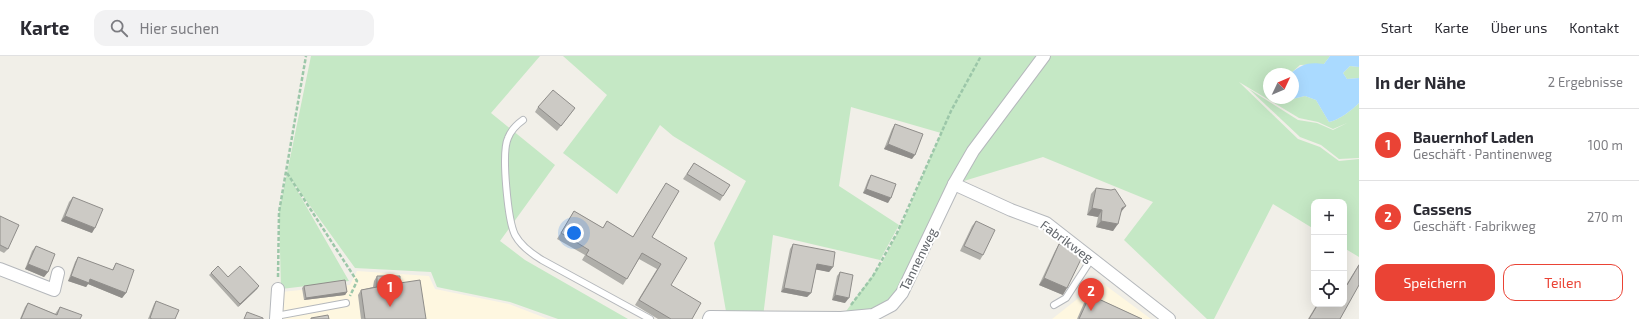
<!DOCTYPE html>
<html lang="de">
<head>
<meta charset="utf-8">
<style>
  body { margin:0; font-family:"Exo 2",sans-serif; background:#f2f2f3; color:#2b2b33 }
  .controls { position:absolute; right:12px; bottom:12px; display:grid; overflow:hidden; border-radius:8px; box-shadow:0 4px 16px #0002 }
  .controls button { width:36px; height:36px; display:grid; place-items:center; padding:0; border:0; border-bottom:1px solid #e1e1e2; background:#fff; color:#2b2b33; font:20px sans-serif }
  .compass { position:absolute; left:1263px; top:12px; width:36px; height:36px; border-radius:50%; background:#fff; box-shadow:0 4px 16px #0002; rotate:46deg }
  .you { position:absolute; left:574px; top:177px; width:14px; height:14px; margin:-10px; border:3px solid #fff; border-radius:50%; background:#1a73e8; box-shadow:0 0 0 6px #1a73e833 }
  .badge { display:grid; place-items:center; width:26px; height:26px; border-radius:50%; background:#ea4335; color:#fff; font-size:13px; font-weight:700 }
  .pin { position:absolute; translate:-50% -33px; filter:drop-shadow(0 1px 2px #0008) }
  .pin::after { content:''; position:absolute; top:21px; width:14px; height:12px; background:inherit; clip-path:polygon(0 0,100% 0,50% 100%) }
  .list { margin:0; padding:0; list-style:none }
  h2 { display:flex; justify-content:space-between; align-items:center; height:52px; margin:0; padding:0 16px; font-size:17px }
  h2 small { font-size:13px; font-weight:400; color:#7c7c81 }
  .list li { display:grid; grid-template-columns:26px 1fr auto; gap:12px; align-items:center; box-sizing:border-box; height:72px; padding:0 16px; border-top:1px solid #e1e1e2 }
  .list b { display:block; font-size:15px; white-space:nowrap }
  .list p { margin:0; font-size:13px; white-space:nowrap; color:#7c7c81 }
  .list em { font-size:13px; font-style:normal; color:#7c7c81 }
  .actions { display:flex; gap:8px; padding:12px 16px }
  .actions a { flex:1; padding:9px 0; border:1px solid #ea4335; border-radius:12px; text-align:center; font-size:14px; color:#ea4335 }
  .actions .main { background:#ea4335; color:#fff }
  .icon { flex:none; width:22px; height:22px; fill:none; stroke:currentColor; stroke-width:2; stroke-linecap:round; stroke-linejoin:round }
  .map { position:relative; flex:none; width:1359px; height:263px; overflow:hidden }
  header { display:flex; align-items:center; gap:24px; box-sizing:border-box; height:56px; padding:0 20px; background:#fff; border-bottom:1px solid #e1e1e2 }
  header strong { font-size:19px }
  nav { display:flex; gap:22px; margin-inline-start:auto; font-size:14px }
  .search { width:280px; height:36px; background:#f2f2f3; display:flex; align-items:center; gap:10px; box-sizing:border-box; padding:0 14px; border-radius:12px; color:#7c7c81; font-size:15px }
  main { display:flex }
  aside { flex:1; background:#fff }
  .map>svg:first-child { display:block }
  .commercial { fill:#fef7e0 }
  .green { fill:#c5e8c5 }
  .water { fill:#aadaff }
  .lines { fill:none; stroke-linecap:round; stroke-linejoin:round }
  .service-casing { stroke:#b5b8bc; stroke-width:8 }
  .minor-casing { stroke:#b5b8bc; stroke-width:14 }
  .path { stroke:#9cc7a9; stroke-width:2.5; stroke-dasharray:4 2; stroke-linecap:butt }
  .service { stroke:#fff; stroke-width:6 }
  .minor { stroke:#fff; stroke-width:12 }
  .wall { fill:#afaea9 }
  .shaded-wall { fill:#8f8d8a }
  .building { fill:#cccac5; stroke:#8f8d8a }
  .labels { text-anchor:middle; stroke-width:4; stroke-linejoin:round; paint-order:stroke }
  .street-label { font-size:13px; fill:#5f6368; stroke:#fff }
</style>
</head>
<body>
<header>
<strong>Karte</strong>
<div class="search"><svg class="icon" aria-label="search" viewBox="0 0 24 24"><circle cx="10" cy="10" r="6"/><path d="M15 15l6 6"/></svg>Hier suchen</div>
<nav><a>Start</a><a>Karte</a><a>Über uns</a><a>Kontakt</a></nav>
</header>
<main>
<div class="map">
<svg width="1359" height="263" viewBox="0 0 1359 263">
  <rect width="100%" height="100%" fill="#f1efe8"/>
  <g class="commercial">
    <path d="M357 215 429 220 435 233 509 248 548 263H279L281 236 350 229Z"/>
    <path d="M1097 223 1151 263H1052L1076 244Z"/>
  </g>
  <g class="green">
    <path d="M311 0H540L491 57 555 109 500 185 525 204 628 263H558L510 246 437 231 431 216 355 212 290 122 349 225 281 233 279 156Z"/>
    <path d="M563 0H1330L1324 8 1300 9 1290 18H1269V42H1284L1288 44 1305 40 1316 44 1329 66C1339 64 1352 54 1359 47V102L1339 103 1321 89 1300 81 1249 33 1298 64 1317 67 1333 74 1347 67 1333 73 1318 66 1299 62 1239 26 1298 83 1320 91 1339 105 1359 103V201L1344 192V146H1314V173L1273 148 1214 263H1207L1124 184 1153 146 1043 101 954 128 892 249 841 262 883 205 901 170 941 77 851 51 839 130 899 169 880 204 773 179 763 261H727L714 187 746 125 673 80 660 69 617 138 563 97 607 39Z"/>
    <path d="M1350 10 1359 11V22L1347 23 1343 17Z"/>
  </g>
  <path class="water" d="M1330 0H1359V11L1350 10 1343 17 1347 23 1359 22V47C1352 54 1339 64 1329 66L1316 44 1305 40 1288 44 1284 42H1293V18H1290C1302 8 1308 6 1324 8Z"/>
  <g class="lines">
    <defs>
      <g id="service">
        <path d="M523 64C516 69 511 74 508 82 501 97 508 165 515 179 521 190 532 198 542 204L650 263"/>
        <path d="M1054 249 1066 242 1092 202"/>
        <path d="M276 260 346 247"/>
      </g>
      <g id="minor">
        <path d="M954 128 1011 154 1046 167 1169 263"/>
        <path d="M0 213 54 234 58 217"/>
        <path d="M276 263 278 233"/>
        <path d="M709 263 710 261 841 262 873 259 892 249 902 237 954 128 973 95 1044 0"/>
      </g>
    </defs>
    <use href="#service" class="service-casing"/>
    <use href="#minor" class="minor-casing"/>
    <g class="path">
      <path d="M287 117 357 225 350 240"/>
      <path d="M278 221 279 156 306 0"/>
      <path d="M851 249 873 220 897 177 951 55 981 0"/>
    </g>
    <use href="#service" class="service"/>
    <use href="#minor" class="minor"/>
  </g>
  <g class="wall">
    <path d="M538 51 575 52 557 75 535 56Z"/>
    <path d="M895 68 912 103 884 93 892 73Z"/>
    <path d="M694 107 723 140 720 145 683 123Z"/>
    <path d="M871 119 888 147 863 137 868 124Z"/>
    <path d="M666 127 652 181 671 229 692 263H658L635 249 657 213 639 203 623 229 582 204 585 199 557 183 574 155 603 172 607 165 633 181Z"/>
    <path d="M1096 132 1121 156 1113 175 1096 171 1098 161 1087 159 1091 138Z"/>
    <path d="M73 141 92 177 61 165 69 146Z"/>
    <path d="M0 160 8 193 4 197 0 195Z"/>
    <path d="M976 165 983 199 980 204 960 195 972 170Z"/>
    <path d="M793 188 833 211 829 216 816 213 811 237 807 241 781 236 790 193Z"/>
    <path d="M1059 188 1063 239 1039 229 1055 195Z"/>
    <path d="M36 190 48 216 44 221 25 213 32 195Z"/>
    <path d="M78 201 112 214 116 207 126 237 122 242 88 228 86 231 68 225 75 206Z"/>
    <path d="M1359 208V230H1358L1340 263H1308L1317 248H1344L1346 229Z"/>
    <path d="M840 216 845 247 832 244 837 220Z"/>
    <path d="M211 217 228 221 259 230 257 233 238 251 209 219Z"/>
    <path d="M377 220 400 227 426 263H361L358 239 361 234 373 231 374 225Z"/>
    <path d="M304 230 347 236 345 239 304 244 302 232Z"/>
    <path d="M1090 239 1142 263H1077L1084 247Z"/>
    <path d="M156 245 175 263H148L154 248Z"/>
    <path d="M28 247 55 258 60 251 80 263H20L25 251Z"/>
  </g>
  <g class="shaded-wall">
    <path d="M888 88 915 99 912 103 884 93Z"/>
    <path d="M866 133 891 142 888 147 863 137Z"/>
    <path d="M1126 150 1121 156 1117 159 1122 152Z"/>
    <path d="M1092 152 1102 154 1098 161 1087 159Z"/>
    <path d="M65 160 95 172 92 177 61 165Z"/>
    <path d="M1101 165 1118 168 1113 175 1096 171Z"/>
    <path d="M28 208 48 216 44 221 25 213Z"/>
    <path d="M817 208 833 211 829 216 813 213Z"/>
    <path d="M71 220 90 223 126 237 122 242 88 228 86 231 68 225Z"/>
    <path d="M1044 222 1067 232 1063 239 1039 229Z"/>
    <path d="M259 230 257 233 238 251 240 248Z"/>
    <path d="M784 232 811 237 807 241 781 236Z"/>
    <path d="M347 236 345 239 304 244 306 242Z"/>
    <path d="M835 239 849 242 845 247 832 244Z"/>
  </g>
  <g class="building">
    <path d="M553 34 575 52 561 70 538 51Z"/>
    <path d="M895 68 923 78 915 99 888 88Z"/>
    <path d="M694 107 730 129 723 140 687 118Z"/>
    <path d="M871 119 896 128 891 142 866 133Z"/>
    <path d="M666 127 679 135 652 181 687 202 671 229 701 247 692 263H671L639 244 661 208 642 197 627 223 586 199 589 194 561 177 574 155 603 172 607 165 633 181Z"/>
    <path d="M1096 132 1111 134 1115 133 1126 150 1122 152 1118 168 1101 165 1102 154 1092 152Z"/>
    <path d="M73 141 103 153 95 172 65 160Z"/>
    <path d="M0 160 19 169 8 193 0 189Z"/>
    <path d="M976 165 995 174 983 199 964 190Z"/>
    <path d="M793 188 835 196 833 211 817 208 811 237 784 232Z"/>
    <path d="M1059 188 1083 199 1067 232 1044 222Z"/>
    <path d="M36 190 55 198 48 216 28 208Z"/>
    <path d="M78 201 113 214 116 207 134 214 126 237 90 223 89 227 71 220Z"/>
    <path d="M1359 209V229L1340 263H1309L1318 248H1344V228L1347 229Z"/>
    <path d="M218 210 228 221 240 210 259 230 240 248 211 217Z"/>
    <path d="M840 216 853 219 849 242 835 239Z"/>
    <path d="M377 220H400V227L420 224 426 263H365L361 234 377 231Z"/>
    <path d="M345 224 347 236 306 242 304 230Z"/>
    <path d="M1090 239 1142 263H1079Z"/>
    <path d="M156 245 179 254 175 263H152L150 262Z"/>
    <path d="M28 247 57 259 60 251 82 259 80 263H21Z"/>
    <path d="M247 256 263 262V263H244Z"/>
    <path d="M328 259 329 263H311V262Z"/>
  </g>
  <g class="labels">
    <g class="street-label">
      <text transform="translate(1067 185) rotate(36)" y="5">Fabrikweg</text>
      <text transform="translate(918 203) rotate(-64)" y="5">Tannenweg</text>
    </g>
  </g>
</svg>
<div class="controls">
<button>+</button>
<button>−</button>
<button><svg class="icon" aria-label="locate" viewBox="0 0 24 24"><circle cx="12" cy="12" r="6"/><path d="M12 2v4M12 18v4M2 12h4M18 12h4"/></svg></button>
</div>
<svg class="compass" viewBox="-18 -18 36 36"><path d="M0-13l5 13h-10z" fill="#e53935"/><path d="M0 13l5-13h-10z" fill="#7c7c81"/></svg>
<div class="you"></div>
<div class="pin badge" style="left:390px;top:251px">1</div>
<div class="pin badge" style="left:1091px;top:255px">2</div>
</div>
<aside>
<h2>In der Nähe<small>2 Ergebnisse</small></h2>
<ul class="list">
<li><span class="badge">1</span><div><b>Bauernhof Laden</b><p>Geschäft · Pantinenweg</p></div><em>100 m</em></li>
<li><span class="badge">2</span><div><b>Cassens</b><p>Geschäft · Fabrikweg</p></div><em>270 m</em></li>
</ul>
<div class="actions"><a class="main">Speichern</a><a>Teilen</a></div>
</aside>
</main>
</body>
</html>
